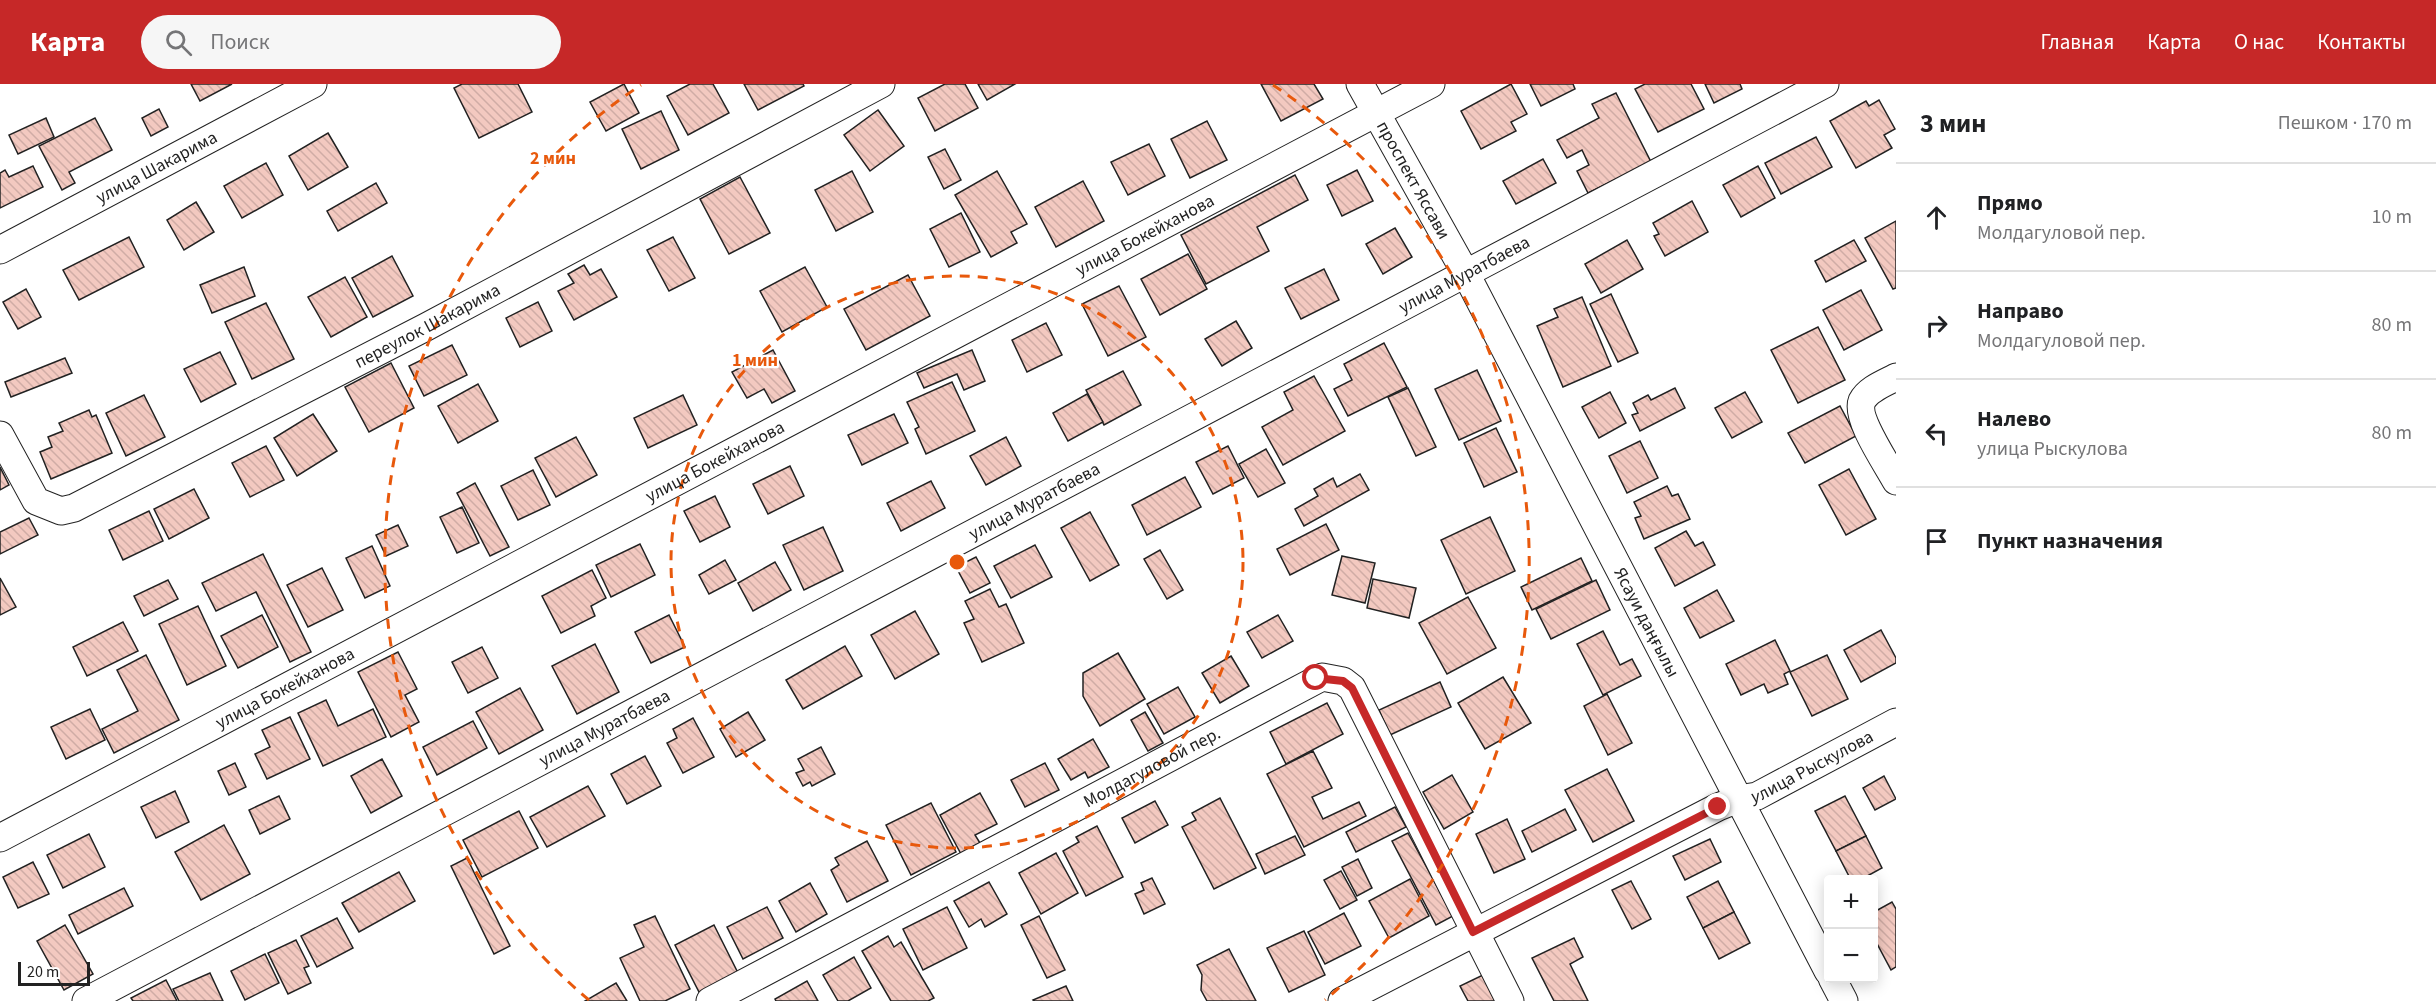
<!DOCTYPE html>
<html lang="ru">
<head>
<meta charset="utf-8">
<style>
  body { margin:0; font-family:"Source Sans 3",sans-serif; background:#f6f6f6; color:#202124 }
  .controls { position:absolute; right:18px; bottom:18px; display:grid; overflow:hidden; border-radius:6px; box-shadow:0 3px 15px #0003 }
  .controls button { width:54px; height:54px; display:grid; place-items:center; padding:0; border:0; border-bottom:2px solid #e0e0e0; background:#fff; color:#202124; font:30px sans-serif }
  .scale { position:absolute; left:18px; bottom:15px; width:72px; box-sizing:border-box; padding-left:6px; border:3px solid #222; border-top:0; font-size:16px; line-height:21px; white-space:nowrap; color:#222; -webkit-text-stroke:4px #fff; paint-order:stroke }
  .stop { position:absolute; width:18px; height:18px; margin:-14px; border:4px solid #c62828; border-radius:50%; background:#fff }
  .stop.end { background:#c62828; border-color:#fff; box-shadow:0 2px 6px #0008 }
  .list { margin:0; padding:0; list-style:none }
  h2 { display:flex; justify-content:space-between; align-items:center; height:78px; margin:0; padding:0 24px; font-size:26px }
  h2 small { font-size:20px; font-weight:400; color:#757577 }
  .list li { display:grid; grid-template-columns:39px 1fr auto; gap:18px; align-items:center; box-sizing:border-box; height:108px; padding:0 24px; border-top:2px solid #e0e0e0 }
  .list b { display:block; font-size:22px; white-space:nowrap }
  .list p { margin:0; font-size:20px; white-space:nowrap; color:#757577 }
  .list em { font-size:20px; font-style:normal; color:#757577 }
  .icon { flex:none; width:33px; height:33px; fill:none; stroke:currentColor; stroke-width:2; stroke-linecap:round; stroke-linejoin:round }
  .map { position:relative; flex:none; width:1896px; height:917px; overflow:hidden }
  header { display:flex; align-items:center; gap:36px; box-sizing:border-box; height:84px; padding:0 30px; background:#c62828; color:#fff }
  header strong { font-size:28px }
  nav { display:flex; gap:33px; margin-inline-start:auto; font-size:21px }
  .search { width:420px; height:54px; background:#f6f6f6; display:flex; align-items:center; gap:15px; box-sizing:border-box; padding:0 21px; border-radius:33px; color:#757577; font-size:22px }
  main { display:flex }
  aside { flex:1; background:#fff }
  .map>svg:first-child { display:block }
  .building { fill:url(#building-back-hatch); stroke:#222; stroke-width:1.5 }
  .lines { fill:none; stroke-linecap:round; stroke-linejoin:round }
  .minor-casing { stroke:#222; stroke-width:29 }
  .minor { stroke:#fff; stroke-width:27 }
  .route { stroke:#c62828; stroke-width:8 }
  .ring { fill:none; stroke:#e8590c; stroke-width:3; stroke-dasharray:10 8 }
  .labels { text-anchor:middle; stroke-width:4.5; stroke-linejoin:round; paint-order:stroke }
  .street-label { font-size:18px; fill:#222; stroke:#fff }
  .centre { fill:#e8590c; stroke:#fff; stroke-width:3 }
  .ring-label { font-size:18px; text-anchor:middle; font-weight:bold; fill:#e8590c; stroke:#fff; stroke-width:4.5; stroke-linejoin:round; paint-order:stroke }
</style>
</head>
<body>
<header>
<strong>Карта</strong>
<div class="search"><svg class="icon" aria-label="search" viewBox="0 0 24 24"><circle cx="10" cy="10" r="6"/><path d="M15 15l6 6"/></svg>Поиск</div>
<nav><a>Главная</a><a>Карта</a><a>О нас</a><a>Контакты</a></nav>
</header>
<main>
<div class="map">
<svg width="1896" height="917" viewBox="0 0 1896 917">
  <defs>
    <pattern id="building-back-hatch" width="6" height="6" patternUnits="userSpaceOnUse" patternTransform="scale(1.5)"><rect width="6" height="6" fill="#f3c9c0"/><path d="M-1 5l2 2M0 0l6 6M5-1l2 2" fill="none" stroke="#d0aca5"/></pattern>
  </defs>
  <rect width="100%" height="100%" fill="#fff"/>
  <g class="building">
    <path d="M191 0H232L200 17Z"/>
    <path d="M462 0H518L532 28 479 54 454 4Z"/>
    <path d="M624 0 639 29 606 47 590 18Z"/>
    <path d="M690 0H713L729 29 688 51 667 12Z"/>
    <path d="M744 0H803L804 2 758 26Z"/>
    <path d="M945 0H965L978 24 935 47 918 14Z"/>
    <path d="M978 0H1015L987 16Z"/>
    <path d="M1261 0H1314L1323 15 1281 37Z"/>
    <path d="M1511 0 1527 30 1511 38 1516 47 1481 65 1461 27Z"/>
    <path d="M1530 0H1573L1575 5 1541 22Z"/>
    <path d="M1645 0H1691L1704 25 1658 48 1635 5Z"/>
    <path d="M1705 0H1740L1742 5 1714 19Z"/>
    <path d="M1616 9 1651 78 1588 109 1577 87 1589 81 1582 66 1567 74 1557 56 1599 34 1592 20Z"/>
    <path d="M1879 16 1895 45 1884 51 1892 64 1856 84 1830 37 1866 17 1869 22Z"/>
    <path d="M159 25 168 43 151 52 142 34Z"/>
    <path d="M878 26 904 62 870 87 844 51Z"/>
    <path d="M661 27 679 66 641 85 622 45Z"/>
    <path d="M46 34 54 53 18 70 9 51Z"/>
    <path d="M95 34 112 66 69 88 75 99 62 106 39 62Z"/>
    <path d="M1207 37 1227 76 1190 94 1171 55Z"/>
    <path d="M328 49 348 83 308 106 289 72Z"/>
    <path d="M1816 53 1832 83 1781 110 1765 79Z"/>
    <path d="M1149 60 1165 92 1128 111 1111 78Z"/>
    <path d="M945 65 961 96 944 105 928 73Z"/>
    <path d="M1543 75 1556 99 1516 120 1503 97Z"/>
    <path d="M266 79 283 111 242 134 224 102Z"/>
    <path d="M33 82 43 103 0 124V89L5 86 9 93Z"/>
    <path d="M1758 82 1775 114 1741 133 1723 101Z"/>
    <path d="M1357 86 1373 117 1342 132 1327 101Z"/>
    <path d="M852 87 873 128 836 147 815 106Z"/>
    <path d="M997 87 1027 140 1011 148 1017 159 991 173 955 111Z"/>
    <path d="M1295 91 1308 116 1257 143 1269 167 1206 200 1181 151Z"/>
    <path d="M740 93 770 149 729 170 700 115Z"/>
    <path d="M1083 97 1104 137 1056 163 1035 123Z"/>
    <path d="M376 99 387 119 338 147 327 127Z"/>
    <path d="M1692 117 1708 148 1665 172 1654 152 1659 150 1653 139Z"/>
    <path d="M196 118 214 148 184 166 167 136Z"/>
    <path d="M961 129 980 168 949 183 930 145Z"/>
    <path d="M1896 137V204L1893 205 1865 154Z"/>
    <path d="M1395 144 1412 173 1383 190 1366 160Z"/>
    <path d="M129 153 144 183 79 216 63 186Z"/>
    <path d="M673 153 695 194 669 207 647 166Z"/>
    <path d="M1627 156 1643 185 1601 209 1585 180Z"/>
    <path d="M1854 156 1866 177 1826 198 1815 177Z"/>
    <path d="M1188 170 1207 205 1160 231 1141 195Z"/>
    <path d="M392 172 413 212 373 233 352 194Z"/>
    <path d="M584 181 590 191 601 185 617 213 574 236 558 207 574 199 568 190Z"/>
    <path d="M244 183 255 212 212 229 200 201Z"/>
    <path d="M805 183 827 223 782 248 760 207Z"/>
    <path d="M1324 185 1339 216 1301 235 1285 204Z"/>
    <path d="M908 191 930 232 866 266 844 225Z"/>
    <path d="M345 193 367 233 331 253 308 213Z"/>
    <path d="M1119 202 1146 253 1108 272 1082 220Z"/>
    <path d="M26 205 41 233 18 245 3 218Z"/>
    <path d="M1861 206 1882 246 1844 266 1823 226Z"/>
    <path d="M1611 210 1638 269 1618 278 1590 220Z"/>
    <path d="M1582 213 1611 282 1563 303 1537 242 1558 233 1554 225Z"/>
    <path d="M538 218 552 247 520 263 506 234Z"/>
    <path d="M266 219 294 275 252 295 225 238Z"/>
    <path d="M1236 237 1252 264 1222 282 1205 255Z"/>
    <path d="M1046 239 1062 271 1027 288 1012 256Z"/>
    <path d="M1818 243 1845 296 1798 319 1771 266Z"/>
    <path d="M1384 259 1407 303 1348 332 1334 305 1352 296 1344 280Z"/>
    <path d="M452 261 467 291 424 312 409 282Z"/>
    <path d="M773 266 795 307 772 319 764 305 747 314 732 288Z"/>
    <path d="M972 266 985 297 964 306 957 290 924 304 917 289Z"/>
    <path d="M220 268 236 300 201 318 184 285Z"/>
    <path d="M65 274 72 289 11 313 5 298Z"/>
    <path d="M391 279 414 324 369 348 345 303Z"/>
    <path d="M1477 286 1501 337 1459 356 1435 305Z"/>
    <path d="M1123 287 1141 321 1104 341 1086 306Z"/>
    <path d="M1314 292 1345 347 1283 381 1262 343 1293 326 1284 308Z"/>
    <path d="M952 298 975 347 926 370 915 345 919 343 907 318Z"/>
    <path d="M478 300 498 337 458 359 438 322Z"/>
    <path d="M1408 304 1436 363 1416 372 1388 313Z"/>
    <path d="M1675 304 1685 324 1640 347 1632 331 1638 329 1633 319 1648 311 1651 316Z"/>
    <path d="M1610 308 1626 339 1599 354 1582 323Z"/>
    <path d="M1745 308 1762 338 1732 354 1715 324Z"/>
    <path d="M1087 310 1103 338 1068 357 1053 329Z"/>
    <path d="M144 311 165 353 126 372 106 329Z"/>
    <path d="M683 311 697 341 648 364 634 334Z"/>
    <path d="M1840 322 1856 352 1805 379 1788 349Z"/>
    <path d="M89 326 92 333 96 331 112 369 51 395 40 368 52 363 48 353 63 347 59 339Z"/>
    <path d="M313 330 337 367 297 392 274 354Z"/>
    <path d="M894 330 908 359 862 381 848 351Z"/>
    <path d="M1496 344 1517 388 1484 403 1464 359Z"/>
    <path d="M576 353 597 391 556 413 535 374Z"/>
    <path d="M1006 353 1021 382 986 401 970 372Z"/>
    <path d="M1640 357 1658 394 1627 409 1609 372Z"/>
    <path d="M266 362 284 396 250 413 232 379Z"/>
    <path d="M1228 362 1244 394 1213 410 1196 378Z"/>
    <path d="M1266 365 1285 399 1258 413 1239 380Z"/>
    <path d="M790 382 804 412 768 430 753 400Z"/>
    <path d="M0 383 9 401 0 406Z"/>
    <path d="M1849 385 1876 435 1846 451 1819 401Z"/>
    <path d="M533 386 550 421 518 436 501 402Z"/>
    <path d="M1360 390 1369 406 1304 442 1295 425 1318 412 1314 405 1333 394 1337 403Z"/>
    <path d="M1185 393 1201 423 1147 451 1132 421Z"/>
    <path d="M931 397 945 424 901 447 887 419Z"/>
    <path d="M475 399 509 463 490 472 457 409Z"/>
    <path d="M1667 402 1672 412 1678 410 1690 435 1644 455 1635 434 1641 432 1634 418Z"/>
    <path d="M194 405 209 434 169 455 154 425Z"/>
    <path d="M715 412 730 443 700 458 684 427Z"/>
    <path d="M462 423 479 459 457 469 440 433Z"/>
    <path d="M149 427 163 457 123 476 109 446Z"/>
    <path d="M1090 428 1119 481 1090 497 1061 444Z"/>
    <path d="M1490 433 1515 487 1466 510 1441 456Z"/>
    <path d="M29 434 38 451 0 470V448Z"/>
    <path d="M1326 440 1339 466 1290 491 1277 465Z"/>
    <path d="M398 441 408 462 386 472 376 451Z"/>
    <path d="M823 443 843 487 804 506 783 461Z"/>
    <path d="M1686 447 1695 462 1703 458 1715 481 1675 502 1655 464Z"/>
    <path d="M640 460 655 491 611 513 596 481Z"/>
    <path d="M1035 461 1052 493 1011 514 994 482Z"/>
    <path d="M372 462 390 502 365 514 346 474Z"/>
    <path d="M1160 466 1183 506 1167 515 1144 475Z"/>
    <path d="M263 470 311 568 290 578 256 508 216 527 202 499Z"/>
    <path d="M1342 472 1375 479 1365 519 1332 511Z"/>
    <path d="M976 473 990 499 970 509 956 483Z"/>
    <path d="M1581 474 1592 497 1532 526 1521 503Z"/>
    <path d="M725 476 736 496 709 510 699 491Z"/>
    <path d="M775 478 791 506 753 527 738 499Z"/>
    <path d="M322 484 343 526 308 543 287 501Z"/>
    <path d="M592 486 606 514 591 522 595 532 561 549 542 512Z"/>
    <path d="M0 494 16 523 0 531Z"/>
    <path d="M1373 495 1416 504 1409 534 1367 524Z"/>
    <path d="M168 496 178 515 144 532 134 512Z"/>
    <path d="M1596 496 1610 526 1551 555 1536 525Z"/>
    <path d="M990 505 999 523 1006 520 1024 559 982 578 964 539 974 535 965 517Z"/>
    <path d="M1717 506 1734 537 1700 554 1684 524Z"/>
    <path d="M1468 513 1496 564 1447 590 1419 539Z"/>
    <path d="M198 522 226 582 187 601 159 540Z"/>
    <path d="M915 527 939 570 895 595 871 551Z"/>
    <path d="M262 531 278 563 238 584 221 552Z"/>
    <path d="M669 531 685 563 651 579 635 548Z"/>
    <path d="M1278 531 1293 557 1262 574 1247 548Z"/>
    <path d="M123 538 138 567 87 592 73 563Z"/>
    <path d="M1881 546 1896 574V579L1861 598 1844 566Z"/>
    <path d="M1603 547 1620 581 1632 575 1641 592 1603 611 1577 560Z"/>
    <path d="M1775 556 1790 587 1784 590 1788 600 1768 609 1764 600 1741 611 1726 580Z"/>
    <path d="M595 560 619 608 577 630 552 582Z"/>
    <path d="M845 562 862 592 803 625 786 596Z"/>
    <path d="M482 563 498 594 468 609 452 578Z"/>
    <path d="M398 568 417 605 405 611 419 638 391 653 358 588Z"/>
    <path d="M1118 569 1145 615 1100 642 1083 612V589Z"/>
    <path d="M146 571 179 636 114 669 102 645 138 627 117 586Z"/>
    <path d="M1827 571 1848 615 1812 632 1790 588Z"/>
    <path d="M1231 572 1249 602 1220 619 1202 589Z"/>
    <path d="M1503 593 1531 639 1485 665 1458 619Z"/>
    <path d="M1440 598 1451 623 1390 651 1379 626Z"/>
    <path d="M1178 603 1195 633 1164 650 1147 620Z"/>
    <path d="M520 604 543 646 499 670 476 628Z"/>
    <path d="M1607 610 1632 659 1608 671 1584 622Z"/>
    <path d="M326 616 338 642 373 625 386 653 323 682 298 629Z"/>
    <path d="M1327 619 1343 650 1286 680 1270 648Z"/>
    <path d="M90 625 105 656 66 675 51 643Z"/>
    <path d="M748 628 765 656 736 673 720 645Z"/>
    <path d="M1145 628 1163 659 1148 667 1131 636Z"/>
    <path d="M290 633 310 675 267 695 255 670 270 663 262 646Z"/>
    <path d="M693 634 714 673 683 689 667 659 677 654 673 645Z"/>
    <path d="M473 637 487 664 437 691 423 663Z"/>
    <path d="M1093 655 1109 683 1088 694 1085 688 1071 696 1058 675Z"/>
    <path d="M821 663 835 690 812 702 810 698 803 702 796 689 804 686 798 675Z"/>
    <path d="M1313 667 1332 704 1312 713 1323 735 1359 718 1366 732 1304 763 1267 690Z"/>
    <path d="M645 672 661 702 627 720 611 690Z"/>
    <path d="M382 675 402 712 371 729 351 692Z"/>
    <path d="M235 679 246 703 229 711 218 687Z"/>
    <path d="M1045 679 1059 706 1025 723 1011 696Z"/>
    <path d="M1607 685 1634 737 1593 758 1565 706Z"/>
    <path d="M1452 691 1473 728 1444 745 1423 708Z"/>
    <path d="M1884 692 1896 715 1875 726 1863 704Z"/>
    <path d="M588 702 605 732 547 763 530 733Z"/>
    <path d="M175 707 189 738 156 754 141 723Z"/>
    <path d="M980 709 997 740 975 751 980 759 961 770 940 731Z"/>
    <path d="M279 712 290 735 260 750 249 726Z"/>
    <path d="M1845 712 1866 752 1836 767 1815 727Z"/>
    <path d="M1220 714 1256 784 1214 805 1182 743 1196 736 1192 729Z"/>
    <path d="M1155 717 1168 741 1135 759 1122 734Z"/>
    <path d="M931 719 956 768 911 791 886 741Z"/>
    <path d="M1395 723 1406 743 1356 768 1346 748Z"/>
    <path d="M1565 725 1576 746 1532 768 1522 747Z"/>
    <path d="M519 727 538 764 482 793 463 756Z"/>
    <path d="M1507 735 1525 775 1494 789 1476 750Z"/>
    <path d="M224 741 250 790 201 816 175 768Z"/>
    <path d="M1097 742 1123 793 1086 812 1063 767 1079 758 1076 753Z"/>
    <path d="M1408 749 1453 832 1436 841 1392 757Z"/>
    <path d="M89 750 105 783 63 804 47 771Z"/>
    <path d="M1295 752 1305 771 1265 790 1256 770Z"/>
    <path d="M1866 752 1882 784 1860 796H1851L1836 767Z"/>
    <path d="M1710 755 1721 778 1685 796 1673 772Z"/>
    <path d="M867 757 888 797 847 818 831 786 839 781 835 774Z"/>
    <path d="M1056 769 1078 809 1041 830 1019 789Z"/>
    <path d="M467 774 510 862 494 870 451 782Z"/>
    <path d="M1358 775 1372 804 1357 812 1342 783Z"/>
    <path d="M33 778 49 810 18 824 3 793Z"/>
    <path d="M1341 787 1357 816 1340 825 1324 796Z"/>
    <path d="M399 788 415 817 359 848 342 819Z"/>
    <path d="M1152 794 1165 820 1144 830 1135 810 1144 806 1141 799Z"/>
    <path d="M1410 795 1429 832 1389 854 1369 817Z"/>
    <path d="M1631 797 1651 835 1632 845 1612 806Z"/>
    <path d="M1718 797 1734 828 1703 844 1687 813Z"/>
    <path d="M989 798 1007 830 985 843 981 835 969 843 954 817Z"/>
    <path d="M810 799 827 830 796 848 779 817Z"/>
    <path d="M124 804 133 822 78 850 69 831Z"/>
    <path d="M1892 818 1896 825V883L1891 886 1874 854V828Z"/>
    <path d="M767 823 783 854 743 875 727 843Z"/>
    <path d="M947 823 967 864 923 886 903 845Z"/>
    <path d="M1734 828 1750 859 1719 875 1703 844Z"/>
    <path d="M1344 829 1361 862 1325 880 1308 848Z"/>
    <path d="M655 832 690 905 665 917H640L620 874 644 863 634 841Z"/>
    <path d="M1039 832 1065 886 1047 894 1021 841Z"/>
    <path d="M337 834 353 864 317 883 301 852Z"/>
    <path d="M65 841 93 890 64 906 37 857Z"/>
    <path d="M714 841 739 891 700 910 675 861Z"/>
    <path d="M1304 847 1325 891 1289 908 1267 864Z"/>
    <path d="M888 852 894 863 901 858 934 914 928 917H891L862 867Z"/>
    <path d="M1574 854 1583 873 1570 880 1588 917H1554L1532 874Z"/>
    <path d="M296 856 309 882 304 884 311 899 288 910 268 869Z"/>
    <path d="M1229 865 1256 917H1207L1201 906 1202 891 1197 881Z"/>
    <path d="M265 870 279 899 245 916 231 887Z"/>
    <path d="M854 873 871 904 848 917H838L823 891Z"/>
    <path d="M210 889 223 917H179L173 905Z"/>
    <path d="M1485 890 1498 917H1468L1460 902Z"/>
    <path d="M166 896 177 917H133L131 914Z"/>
    <path d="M807 897 818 917H776L775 915Z"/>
    <path d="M616 899 627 917H585Z"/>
    <path d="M1066 902 1073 917H1034L1033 916Z"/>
  </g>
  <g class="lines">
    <defs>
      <g id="minor">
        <path id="s1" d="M1360 0 1466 190 1828 887"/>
        <path id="s2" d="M0 166 313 0"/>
        <path d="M1896 293C1885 299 1868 305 1862 317 1855 334 1887 380 1896 397"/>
        <path id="s3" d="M0 351 36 417 61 427 74 424 426 243 881 0"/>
        <path id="s4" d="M0 754 1431 0"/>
        <path d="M1832 894 1844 917"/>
        <path id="s5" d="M86 917 1825 0"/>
        <path id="s6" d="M710 917 1322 593 1343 597 1352 604 1510 917"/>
        <path id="s7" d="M1342 917 1718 723 1738 715 1757 712 1896 638"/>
      </g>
    </defs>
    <use href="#minor" class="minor-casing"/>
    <use href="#minor" class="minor"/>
  </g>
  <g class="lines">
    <path class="route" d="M1316 594 1343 597 1352 604 1473 848 1718 723"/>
  </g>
  <g class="ring">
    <circle cx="957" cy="478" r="286"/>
    <path d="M589 916A572 572 0 0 1 641 1M1273 1A572 572 0 0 1 1325 916"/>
  </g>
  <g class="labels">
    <g class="street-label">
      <text dy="6" stroke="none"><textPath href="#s2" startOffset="177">улица Шакарима</textPath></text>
      <text dy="6" stroke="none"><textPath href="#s1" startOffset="110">проспект Яссави</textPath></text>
      <text dy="6" stroke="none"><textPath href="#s4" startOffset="1294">улица Бокейханова</textPath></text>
      <text dy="6" stroke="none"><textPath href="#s5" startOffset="1558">улица Муратбаева</textPath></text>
      <text dy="6" stroke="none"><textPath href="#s3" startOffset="513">переулок Шакарима</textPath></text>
      <text dy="6" stroke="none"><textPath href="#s4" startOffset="808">улица Бокейханова</textPath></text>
      <text dy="6" stroke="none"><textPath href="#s5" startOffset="1072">улица Муратбаева</textPath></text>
      <text dy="6" stroke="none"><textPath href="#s1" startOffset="610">Ясауи даңғылы</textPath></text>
      <text dy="6" stroke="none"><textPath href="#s4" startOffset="322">улица Бокейханова</textPath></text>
      <text dy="6" stroke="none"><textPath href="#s5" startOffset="586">улица Муратбаева</textPath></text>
      <text dy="6" stroke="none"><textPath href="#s7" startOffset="526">улица Рыскулова</textPath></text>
      <text dy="6" stroke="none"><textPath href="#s6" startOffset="500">Молдагуловой пер.</textPath></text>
    </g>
  </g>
  <circle cx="957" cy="478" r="9" class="centre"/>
  <g class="ring-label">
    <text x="553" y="80">2 мин</text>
    <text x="755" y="282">1 мин</text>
  </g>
</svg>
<div class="controls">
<button>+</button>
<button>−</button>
</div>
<div class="scale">20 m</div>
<div class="stop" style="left:1316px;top:594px"></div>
<div class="stop end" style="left:1718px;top:723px"></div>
</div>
<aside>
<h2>3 мин<small>Пешком · 170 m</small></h2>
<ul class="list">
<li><svg class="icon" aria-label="ahead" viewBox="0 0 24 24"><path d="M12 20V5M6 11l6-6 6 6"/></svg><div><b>Прямо</b><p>Молдагуловой пер.</p></div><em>10 m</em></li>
<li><svg class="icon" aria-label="right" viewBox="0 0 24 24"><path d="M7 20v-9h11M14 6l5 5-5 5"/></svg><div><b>Направо</b><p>Молдагуловой пер.</p></div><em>80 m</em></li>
<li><svg class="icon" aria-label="left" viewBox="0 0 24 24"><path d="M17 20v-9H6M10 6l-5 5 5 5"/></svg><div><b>Налево</b><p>улица Рыскулова</p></div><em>80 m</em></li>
<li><svg class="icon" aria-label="arrive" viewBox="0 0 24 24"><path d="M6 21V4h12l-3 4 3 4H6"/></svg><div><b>Пункт назначения</b></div></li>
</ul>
</aside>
</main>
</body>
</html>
